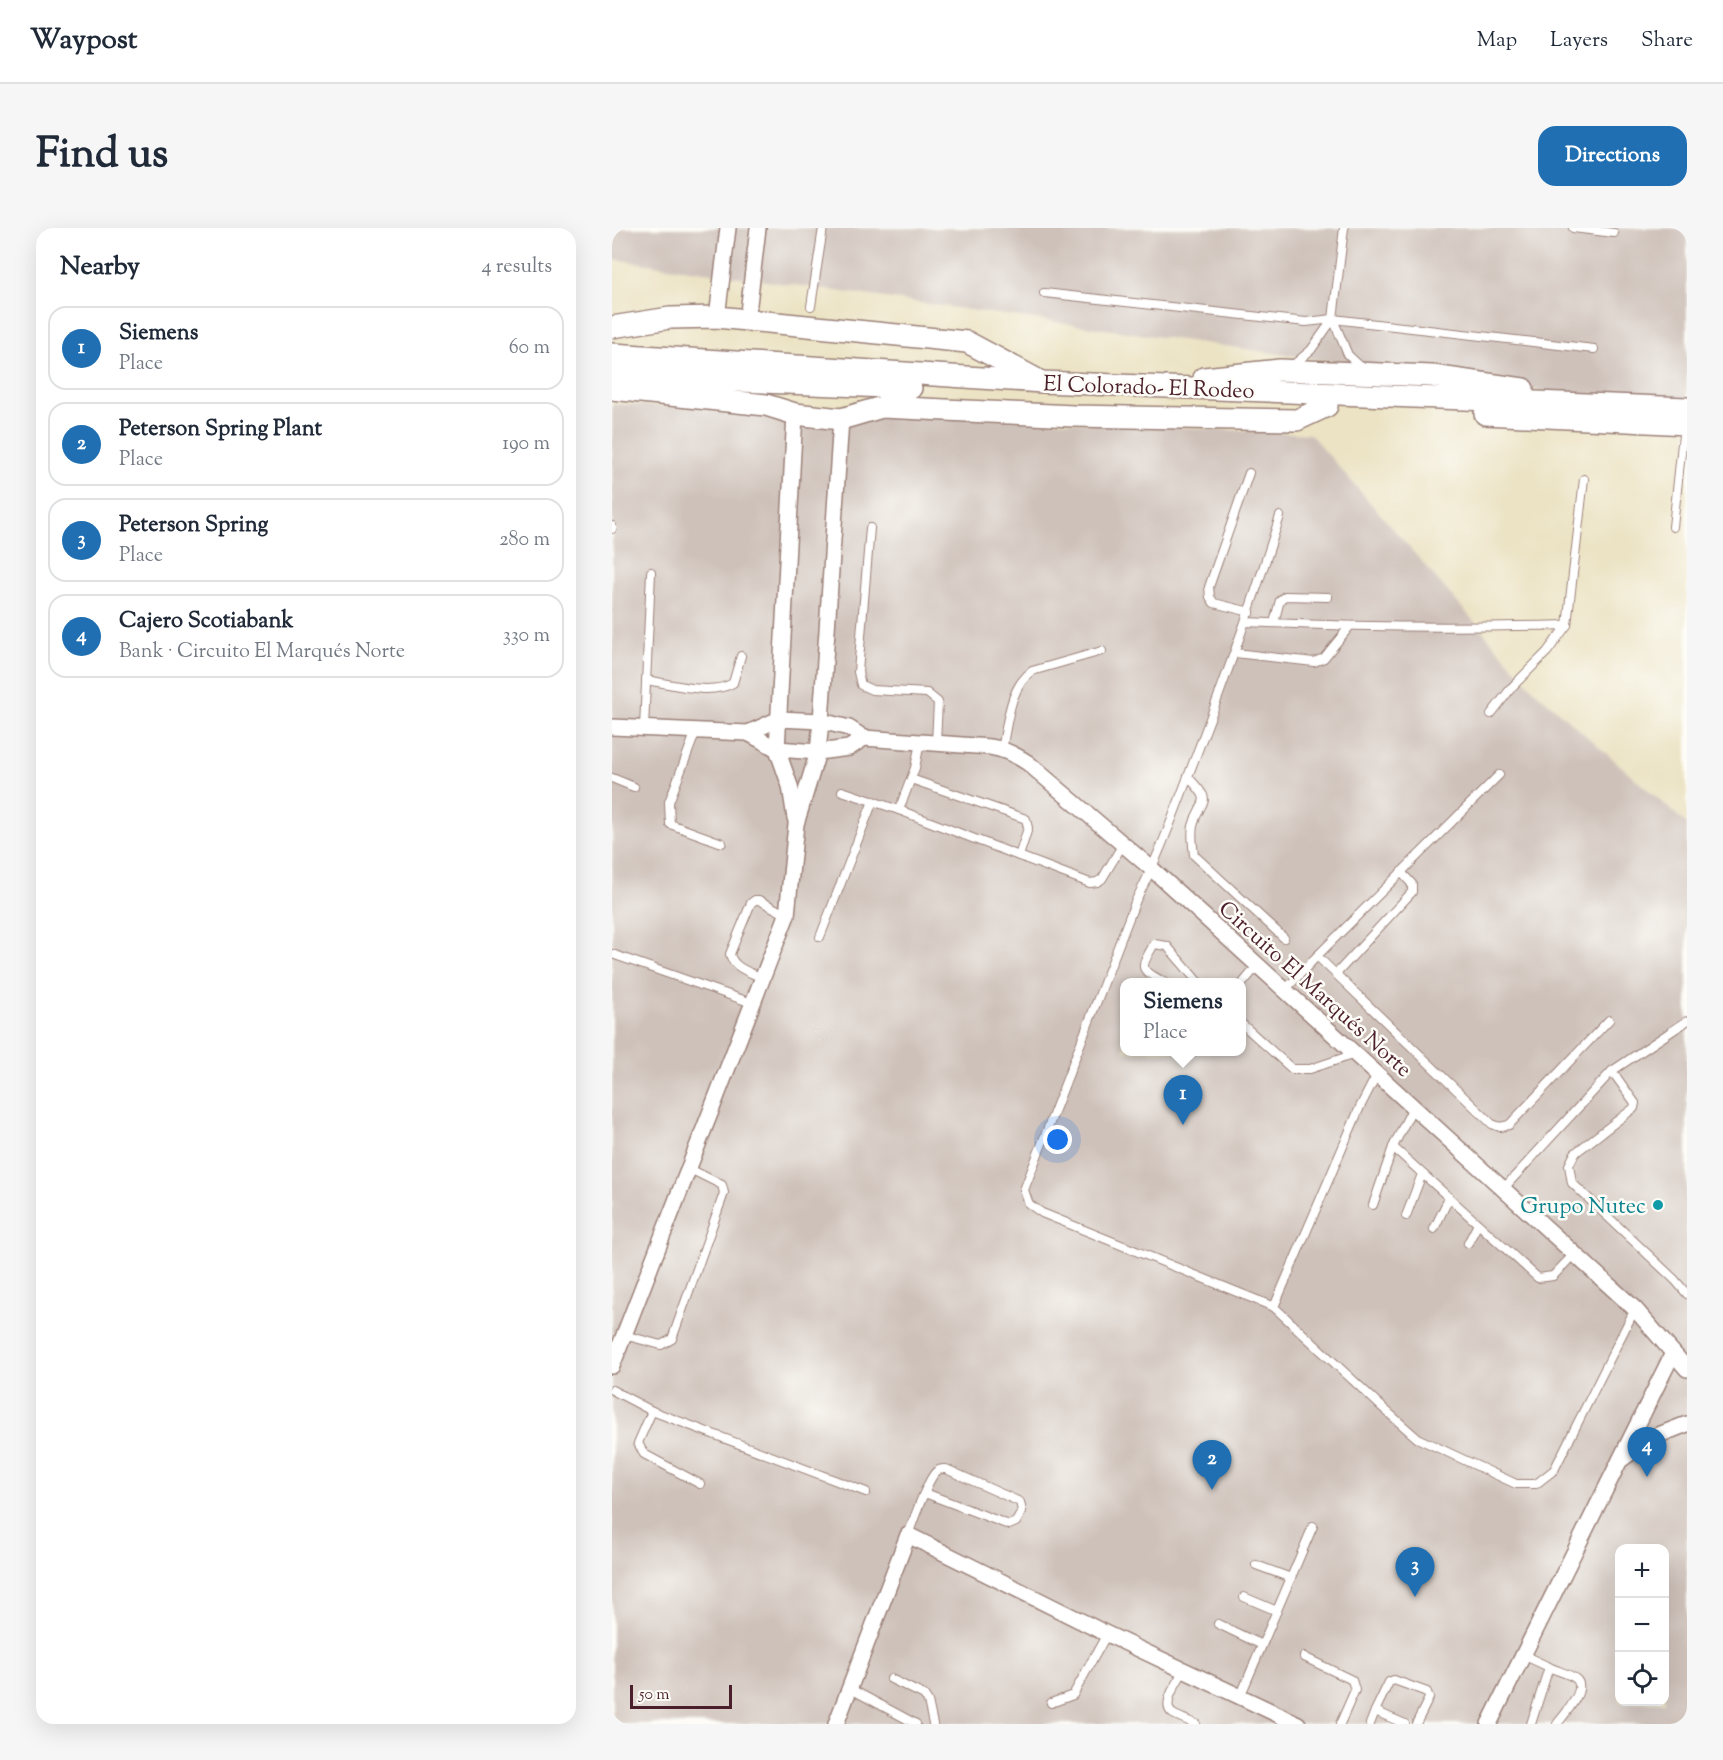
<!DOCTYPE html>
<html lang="en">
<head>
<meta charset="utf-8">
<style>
  body { margin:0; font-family:"Sorts Mill Goudy",serif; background:#f6f6f7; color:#1f2937 }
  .controls { position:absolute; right:18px; bottom:18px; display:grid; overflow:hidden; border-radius:12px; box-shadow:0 6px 24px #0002 }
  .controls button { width:54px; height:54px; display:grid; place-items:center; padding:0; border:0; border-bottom:2px solid #e0e1e3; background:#fff; color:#1f2937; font:30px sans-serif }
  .scale { position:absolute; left:18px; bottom:15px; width:102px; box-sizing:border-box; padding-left:6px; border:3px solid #4a1f2b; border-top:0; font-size:16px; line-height:21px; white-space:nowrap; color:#4a1f2b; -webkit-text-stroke:4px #fdfcf7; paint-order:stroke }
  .you { position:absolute; left:446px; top:912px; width:21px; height:21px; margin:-15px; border:4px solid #fff; border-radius:50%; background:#1a73e8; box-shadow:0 0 0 9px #1a73e833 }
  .badge { display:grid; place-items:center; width:39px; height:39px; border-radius:50%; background:#1f6fb2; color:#fff; font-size:20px; font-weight:700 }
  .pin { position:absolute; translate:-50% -50px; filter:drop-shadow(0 2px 3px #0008) }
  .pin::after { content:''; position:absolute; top:32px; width:21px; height:18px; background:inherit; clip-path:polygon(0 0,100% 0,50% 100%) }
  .popup { position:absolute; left:508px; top:750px; width:126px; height:78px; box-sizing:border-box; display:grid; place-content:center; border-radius:12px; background:#fff; filter:drop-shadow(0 2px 4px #0005); font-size:20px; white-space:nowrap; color:#747a83 }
  .popup b { font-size:22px; color:#1f2937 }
  .popup::after { content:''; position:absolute; left:50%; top:100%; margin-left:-12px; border:12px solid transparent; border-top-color:#fff }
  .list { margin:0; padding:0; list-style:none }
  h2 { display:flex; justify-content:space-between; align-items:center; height:78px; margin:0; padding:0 24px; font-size:26px }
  h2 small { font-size:20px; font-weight:400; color:#747a83 }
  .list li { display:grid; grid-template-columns:39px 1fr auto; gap:18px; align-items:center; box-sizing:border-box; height:84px; margin:0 12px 12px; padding:0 12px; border:2px solid #e0e1e3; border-radius:18px }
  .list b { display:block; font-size:22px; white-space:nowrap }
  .list p { margin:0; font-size:20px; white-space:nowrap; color:#747a83 }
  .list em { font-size:20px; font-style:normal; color:#747a83 }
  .icon { flex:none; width:33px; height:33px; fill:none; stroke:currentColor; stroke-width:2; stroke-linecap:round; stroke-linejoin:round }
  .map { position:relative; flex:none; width:1075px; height:1496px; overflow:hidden; border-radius:18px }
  header { display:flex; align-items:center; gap:36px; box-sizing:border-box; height:84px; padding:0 30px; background:#fff; border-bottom:2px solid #e0e1e3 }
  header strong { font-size:28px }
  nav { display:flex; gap:33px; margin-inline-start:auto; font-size:21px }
  .intro { display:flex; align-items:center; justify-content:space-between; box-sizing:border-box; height:144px; padding:0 36px }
  h1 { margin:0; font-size:42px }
  .button { padding:15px 27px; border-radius:18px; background:#1f6fb2; color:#fff; font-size:21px; font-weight:700 }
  main { display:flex; gap:36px; padding:0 36px }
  aside { flex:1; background:#fff; border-radius:18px; box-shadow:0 6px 24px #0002 }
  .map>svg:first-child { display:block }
  .industrial { fill:#cec1ba; fill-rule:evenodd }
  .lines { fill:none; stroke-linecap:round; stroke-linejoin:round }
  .service-casing { stroke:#9b8178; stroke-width:10 }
  .minor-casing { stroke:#9b8178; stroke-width:18 }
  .secondary-casing { stroke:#9b8178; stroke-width:24 }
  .service { stroke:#fff; stroke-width:8 }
  .minor { stroke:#fff; stroke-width:15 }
  .secondary { stroke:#fff; stroke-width:21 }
  .culture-dot { fill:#0f9aa8; stroke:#fdfcf7; stroke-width:2 }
  .labels { text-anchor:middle; stroke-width:5; stroke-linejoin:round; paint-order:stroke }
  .street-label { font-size:22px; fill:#4a1f2b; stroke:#fdfcf7 }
  .culture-label { font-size:22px; fill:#0d838f; stroke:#fdfcf7; text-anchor:end }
</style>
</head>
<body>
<header>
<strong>Waypost</strong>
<nav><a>Map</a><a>Layers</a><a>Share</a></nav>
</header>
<div class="intro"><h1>Find us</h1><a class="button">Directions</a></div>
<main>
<aside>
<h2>Nearby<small>4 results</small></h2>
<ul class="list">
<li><span class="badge">1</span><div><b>Siemens</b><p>Place</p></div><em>60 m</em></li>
<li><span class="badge">2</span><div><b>Peterson Spring Plant</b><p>Place</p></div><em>190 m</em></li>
<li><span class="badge">3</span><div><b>Peterson Spring</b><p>Place</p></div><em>280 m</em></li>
<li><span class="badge">4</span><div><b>Cajero Scotiabank</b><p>Bank · Circuito El Marqués Norte</p></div><em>330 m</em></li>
</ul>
</aside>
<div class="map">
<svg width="1075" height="1496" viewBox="0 0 1075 1496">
  <rect width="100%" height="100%" fill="#fdfcf7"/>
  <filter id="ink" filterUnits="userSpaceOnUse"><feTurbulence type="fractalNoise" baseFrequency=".0167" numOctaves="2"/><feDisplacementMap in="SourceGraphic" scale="12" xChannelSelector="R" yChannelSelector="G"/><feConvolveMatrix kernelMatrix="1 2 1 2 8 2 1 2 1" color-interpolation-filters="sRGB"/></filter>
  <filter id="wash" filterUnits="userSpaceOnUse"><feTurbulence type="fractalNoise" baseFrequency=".008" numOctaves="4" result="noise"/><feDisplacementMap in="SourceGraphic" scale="24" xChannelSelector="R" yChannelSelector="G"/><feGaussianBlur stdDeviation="1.35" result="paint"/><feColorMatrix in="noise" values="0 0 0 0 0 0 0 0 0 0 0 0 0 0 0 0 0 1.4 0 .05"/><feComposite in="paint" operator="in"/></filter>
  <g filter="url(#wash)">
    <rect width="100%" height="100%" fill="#ece3c4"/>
    <g class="industrial">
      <path d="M0 0H1075V180L1027 177 0 31Z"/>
      <path d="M0 176 288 185 698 206 922 462 1075 596V1496H0ZM512 754H630V824H512ZM1008 1320H1052V1474H1008Z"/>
    </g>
  </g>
  <g filter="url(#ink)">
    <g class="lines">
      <defs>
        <g id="service">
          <path d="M732 0 721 91 736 127 751 141"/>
          <path d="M961 0 1002 5"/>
          <path d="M432 65 694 94 721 91 982 121"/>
          <path d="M199 78 211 0"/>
          <path d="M681 137 699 122 721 91"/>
          <path d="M637 245 597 359 598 369 602 375 638 384"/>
          <path d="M668 288C643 368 615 447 585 525 566 574 549 625 524 672L412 962 417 976 430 985 662 1079 748 879 765 846"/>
          <path d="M1061 299 1072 197"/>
          <path d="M258 300 246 444 249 457 260 462 315 465 326 474 324 515"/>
          <path d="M0 301V298"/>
          <path d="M634 394C741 399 848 400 955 397"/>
          <path d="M662 395 668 372 673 368 716 369"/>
          <path d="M623 425 702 434 712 430 738 398"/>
          <path d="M34 452C60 456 99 468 121 455L129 428"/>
          <path d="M879 486 900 459 935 424 955 397 972 251"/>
          <path d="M32 500 39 344"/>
          <path d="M84 503 57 574 58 596 110 615"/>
          <path d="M390 521C396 494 397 460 420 443L490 423"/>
          <path d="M576 549C604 578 588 569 581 598 579 608 581 617 582 627L672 710"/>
          <path d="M0 550 22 559"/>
          <path d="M230 563 287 582 407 628 416 600 414 591 299 551"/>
          <path d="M287 582 303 540 308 514"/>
          <path d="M407 628 478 655 485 654 490 651 511 616"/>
          <path d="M208 709 261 573"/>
          <path d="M0 726 140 775"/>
          <path d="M705 728 880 896 888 899 897 897 997 792"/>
          <path d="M724 746 800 664V656L789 644"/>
          <path d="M150 750C138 744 121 740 118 726L139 675 143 672H147L175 687"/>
          <path d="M552 754C526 740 528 741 542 716L555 718 586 754"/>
          <path d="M630 756 646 737"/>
          <path d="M673 762 705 728 887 547"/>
          <path d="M630 796 680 841H698L743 826"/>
          <path d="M1000 843 1023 875 1022 880 963 925 957 937 960 955 1063 1052 1075 1066"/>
          <path d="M801 879 781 919 926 1050 941 1048 962 1026"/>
          <path d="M891 961 1000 843 1075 793"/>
          <path d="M761 977 781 919"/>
          <path d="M794 988 810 946"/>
          <path d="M822 1001 837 970"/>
          <path d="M856 1015 866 996"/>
          <path d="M662 1079 771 1180 805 1210 904 1256H924L942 1242 1023 1081"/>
          <path d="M12 1107 49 1117 60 1111 112 965 110 957 76 940"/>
          <path d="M0 1162 40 1183 26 1215 32 1226 88 1256"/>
          <path d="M40 1183 254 1264"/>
          <path d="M296 1307C301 1294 316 1249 325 1243 329 1240 330 1241 334 1241L408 1274 410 1283 404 1294 397 1297 313 1265"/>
          <path d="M644 1337 679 1350"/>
          <path d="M632 1369 665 1383"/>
          <path d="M606 1396 650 1417"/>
          <path d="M911 1427 937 1439 919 1496"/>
          <path d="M692 1429 740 1452 743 1462 728 1496"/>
          <path d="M937 1439C945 1443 958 1446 964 1451 976 1461 952 1487 945 1496"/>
          <path d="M572 1442C566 1453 548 1477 561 1486 568 1490 577 1493 584 1496"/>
          <path d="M279 1451 312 1467 316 1473 321 1496"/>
          <path d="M237 1460 304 1496"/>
          <path d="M628 1469 701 1298"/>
          <path d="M439 1475 461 1467 495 1406"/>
          <path d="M763 1483 777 1454 782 1452 815 1464 817 1470 804 1496"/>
          <path d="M758 1496 763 1483 793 1496"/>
        </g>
        <g id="minor">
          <path d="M105 89 116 0"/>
          <path d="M135 93 146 0"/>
          <path d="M183 186 165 521 178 558 183 590"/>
          <path d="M0 499 136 505 167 491 209 493 237 500 252 510 378 519C393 521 404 527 416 535L540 641 1023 1081 1075 1141"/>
          <path d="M136 505 165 521 206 524 237 520 252 510"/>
          <path d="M0 1138 175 687 184 596 206 524 209 493 229 191"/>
          <path d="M1010 1231 1039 1210 1075 1196"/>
          <path d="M224 1496 296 1307 495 1406 686 1496"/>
          <path d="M877 1496 1061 1125"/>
        </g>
        <g id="secondary">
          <path d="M0 99 58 90 105 89 355 114 424 151"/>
          <path d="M0 126 430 154 1075 180"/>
          <path d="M0 145 102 152 299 160"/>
          <path d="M592 150 668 142 820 148 911 161"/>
          <path d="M0 161 154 177 183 186 229 191 270 179 462 188 685 192 715 178"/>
          <path d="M873 186 1075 196"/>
        </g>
      </defs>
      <use href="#service" class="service-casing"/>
      <use href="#minor" class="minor-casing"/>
      <use href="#secondary" class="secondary-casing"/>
      <use href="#service" class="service"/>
      <use href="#minor" class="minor"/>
      <use href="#secondary" class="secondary"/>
    </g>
  </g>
  <circle class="culture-dot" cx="1046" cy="977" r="6"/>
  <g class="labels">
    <g class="street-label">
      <text transform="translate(537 158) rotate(2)" y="8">El Colorado- El Rodeo</text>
      <text transform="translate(704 760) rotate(42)" y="8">Circuito El Marqués Norte</text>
    </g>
    <g class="culture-label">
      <text x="1034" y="985">Grupo Nutec</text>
    </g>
  </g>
</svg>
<div class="controls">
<button>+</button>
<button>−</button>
<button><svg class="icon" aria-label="locate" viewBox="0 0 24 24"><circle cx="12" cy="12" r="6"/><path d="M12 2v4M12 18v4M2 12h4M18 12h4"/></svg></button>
</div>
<div class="scale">50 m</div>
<div class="you"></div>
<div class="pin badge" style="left:571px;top:897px">1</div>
<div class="popup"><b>Siemens</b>Place</div>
<div class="pin badge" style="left:600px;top:1262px">2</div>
<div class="pin badge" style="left:803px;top:1369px">3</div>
<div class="pin badge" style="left:1035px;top:1249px">4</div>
</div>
</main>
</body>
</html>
